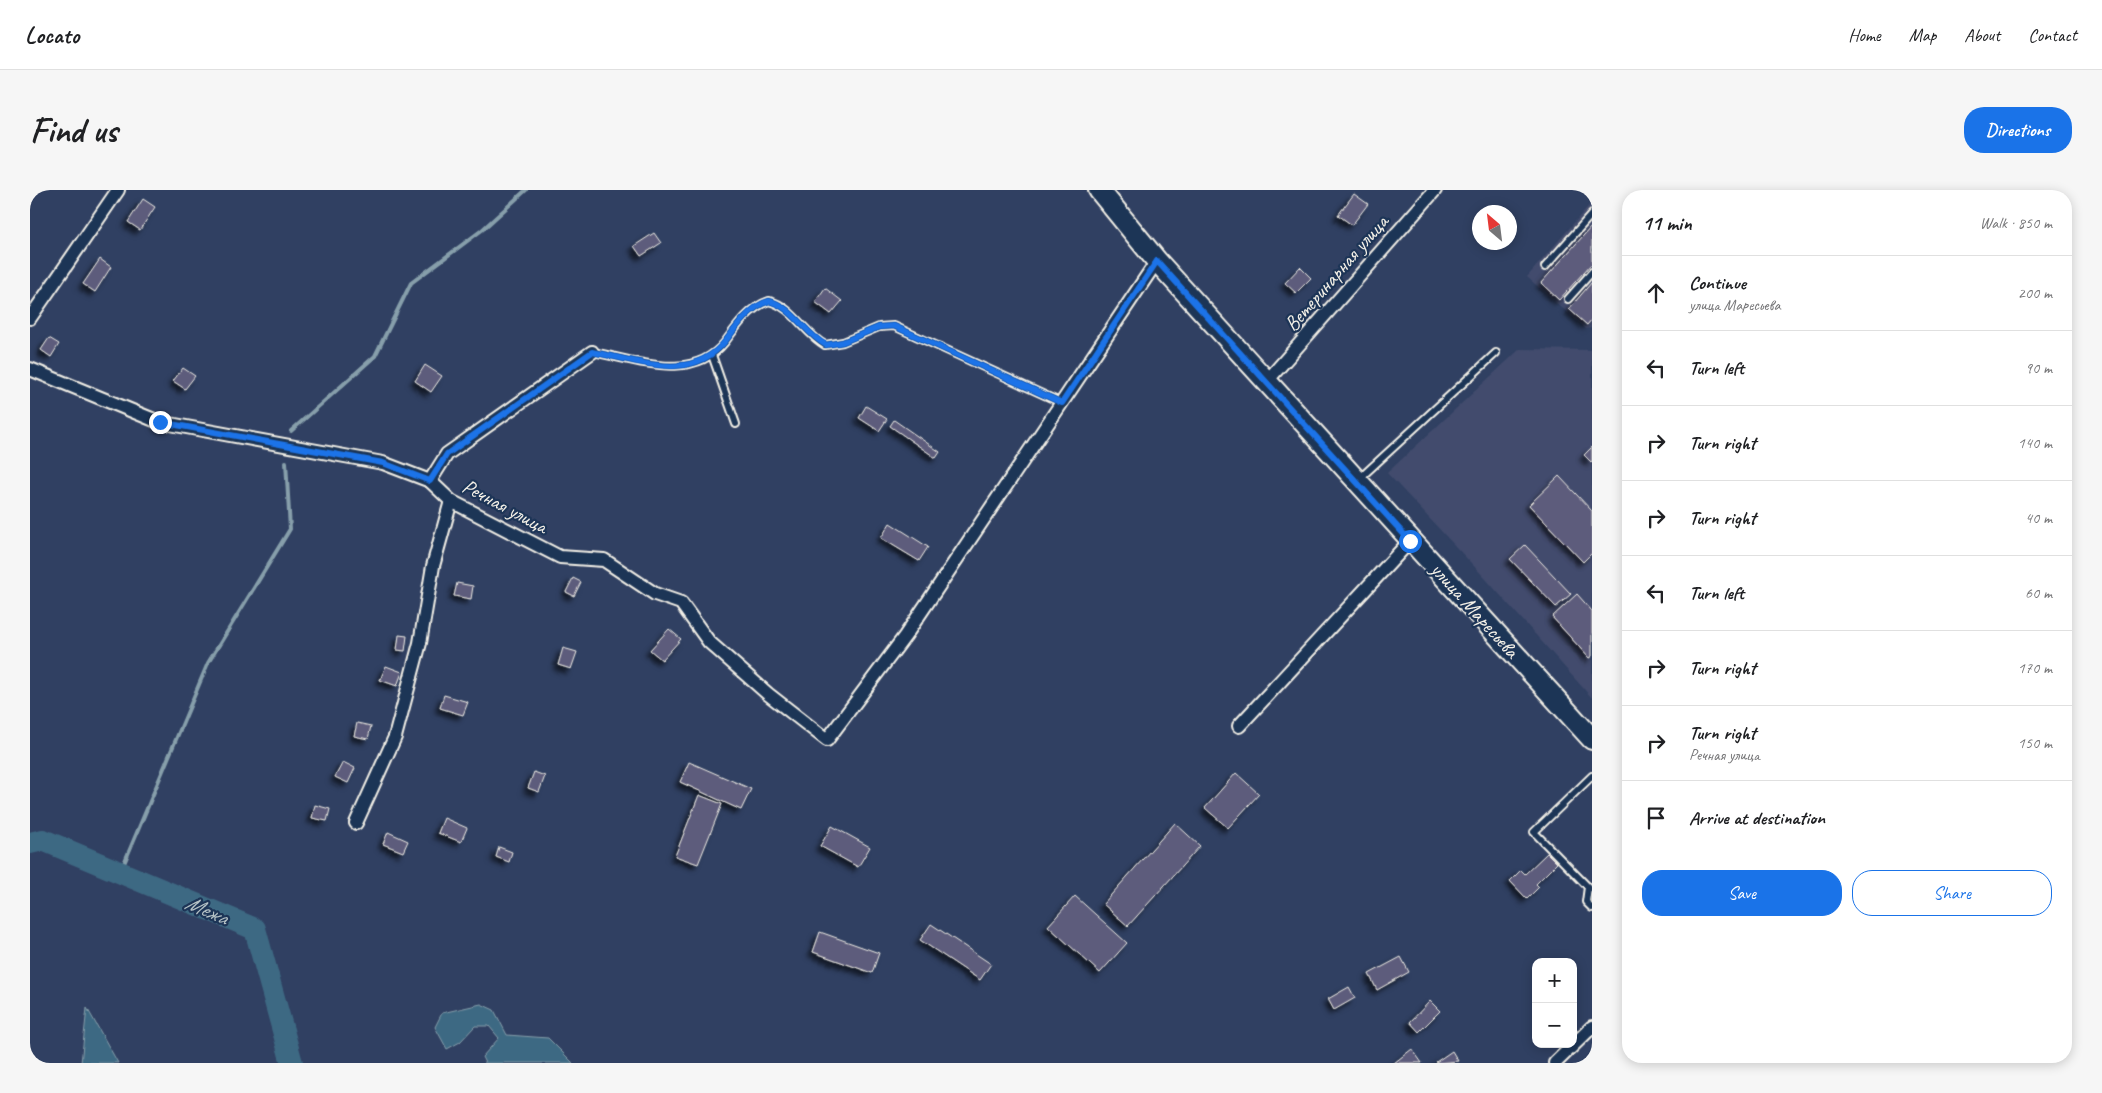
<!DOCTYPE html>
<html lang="en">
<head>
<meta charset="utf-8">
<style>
  body { margin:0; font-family:Caveat,sans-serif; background:#f6f6f6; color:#202124 }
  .controls { position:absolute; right:15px; bottom:15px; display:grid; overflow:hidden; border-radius:10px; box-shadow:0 2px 12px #0003 }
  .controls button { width:45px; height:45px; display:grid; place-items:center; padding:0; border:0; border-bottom:1px solid #e0e0e0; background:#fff; color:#202124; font:25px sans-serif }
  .compass { position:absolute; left:1442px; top:15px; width:45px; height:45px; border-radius:50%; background:#fff; box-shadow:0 2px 12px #0003; rotate:332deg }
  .stop { position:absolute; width:15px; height:15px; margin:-11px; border:4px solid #1a73e8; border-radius:50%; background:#fff }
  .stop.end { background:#1a73e8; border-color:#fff; box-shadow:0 1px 5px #0008 }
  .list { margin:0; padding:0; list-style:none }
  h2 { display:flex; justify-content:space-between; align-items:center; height:65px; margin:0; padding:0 20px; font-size:21px }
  h2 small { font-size:16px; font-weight:400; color:#757577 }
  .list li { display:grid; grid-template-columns:32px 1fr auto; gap:15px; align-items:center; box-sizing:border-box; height:75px; padding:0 20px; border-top:1px solid #e0e0e0 }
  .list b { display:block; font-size:19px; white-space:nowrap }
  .list p { margin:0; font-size:16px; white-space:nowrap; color:#757577 }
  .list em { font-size:16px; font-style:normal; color:#757577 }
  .actions { display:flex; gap:10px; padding:15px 20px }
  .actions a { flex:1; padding:11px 0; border:1px solid #1a73e8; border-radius:20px; text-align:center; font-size:18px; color:#1a73e8 }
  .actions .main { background:#1a73e8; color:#fff }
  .icon { flex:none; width:28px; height:28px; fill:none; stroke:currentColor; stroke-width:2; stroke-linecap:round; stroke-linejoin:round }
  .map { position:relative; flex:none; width:1562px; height:873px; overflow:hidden; border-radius:20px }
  header { display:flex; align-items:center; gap:30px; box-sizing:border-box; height:70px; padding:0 25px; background:#fff; border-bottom:1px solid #e0e0e0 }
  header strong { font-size:24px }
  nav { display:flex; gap:28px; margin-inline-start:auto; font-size:18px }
  .intro { display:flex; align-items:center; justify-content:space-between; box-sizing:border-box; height:120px; padding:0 30px }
  h1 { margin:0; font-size:35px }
  .button { padding:12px 22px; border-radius:20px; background:#1a73e8; color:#fff; font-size:18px; font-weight:700 }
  main { display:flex; gap:30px; padding:0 30px }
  aside { flex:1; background:#fff; border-radius:20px; box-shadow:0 2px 12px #0003 }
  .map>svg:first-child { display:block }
  .built { fill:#424b6d }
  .water { fill:#3e6983; stroke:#879fab }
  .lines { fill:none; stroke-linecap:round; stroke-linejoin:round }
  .stream { stroke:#879fab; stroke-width:4 }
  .river { stroke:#3e6983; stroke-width:22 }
  .building { fill:#5d5b7b; stroke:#f4f1e8; filter:url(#shadow) }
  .service-casing { stroke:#f4f1e8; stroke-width:10 }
  .minor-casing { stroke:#f4f1e8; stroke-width:16 }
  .primary-casing { stroke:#f4f1e8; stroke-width:24 }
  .service { stroke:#1d3557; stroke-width:6 }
  .minor { stroke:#1d3557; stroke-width:12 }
  .primary { stroke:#1d3557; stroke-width:20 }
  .route { stroke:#1a73e8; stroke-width:6 }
  .labels { text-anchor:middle; stroke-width:4.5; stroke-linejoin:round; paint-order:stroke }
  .street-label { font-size:21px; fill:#f4f1e8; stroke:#1d3557 }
  .water-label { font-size:22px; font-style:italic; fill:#b4c1c5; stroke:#1d3557 }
</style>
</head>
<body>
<header>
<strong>Locato</strong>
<nav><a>Home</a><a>Map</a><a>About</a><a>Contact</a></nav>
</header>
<div class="intro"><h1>Find us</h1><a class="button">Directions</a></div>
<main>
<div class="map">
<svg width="1562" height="873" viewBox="0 0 1562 873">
  <defs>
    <filter id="shadow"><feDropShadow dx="-4.5" dy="4.5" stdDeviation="2.5" flood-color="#0009"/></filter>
  </defs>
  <rect width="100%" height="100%" fill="#304062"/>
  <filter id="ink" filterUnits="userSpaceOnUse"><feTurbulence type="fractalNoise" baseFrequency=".02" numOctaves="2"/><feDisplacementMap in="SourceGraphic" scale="10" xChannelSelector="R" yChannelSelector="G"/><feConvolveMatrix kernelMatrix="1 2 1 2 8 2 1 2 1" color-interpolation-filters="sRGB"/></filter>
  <g filter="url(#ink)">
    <g class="built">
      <path d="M1562 12V138L1556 139 1497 87Z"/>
      <path d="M1490 159 1562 160V508L1455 388 1357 283Z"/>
    </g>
    <g class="water">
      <path d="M451 814 464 820 477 845 518 848 543 873H455L452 867 469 848 459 836H445L430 852 417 859 405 837 412 823Z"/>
      <path d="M57 818 88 873H51Z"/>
    </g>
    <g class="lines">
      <g class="stream">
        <path d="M261 241 345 166 381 93 452 40 496 0"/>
        <path d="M90 683 178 473 260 339 256 272"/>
      </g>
      <path class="river" d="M0 653 13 650 225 739 262 873"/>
    </g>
    <g class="building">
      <path d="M1324 4 1338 14 1322 35 1308 25Z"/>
      <path d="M113 9 125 17 110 40 98 32Z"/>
      <path d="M1562 36V73L1529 110 1511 93Z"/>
      <path d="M624 43 631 53 611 66 604 56Z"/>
      <path d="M70 69 81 77 65 102 53 94Z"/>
      <path d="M1270 77 1281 88 1266 103 1255 93Z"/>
      <path d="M1562 92V129L1557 135 1539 119Z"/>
      <path d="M795 98 812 111 801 124 785 112Z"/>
      <path d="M19 148 29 154 21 167 11 160Z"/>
      <path d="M395 175 412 186 401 202 385 191Z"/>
      <path d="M153 178 165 186 155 199 143 191Z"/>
      <path d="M836 216 857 229 849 241 829 228Z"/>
      <path d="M864 230 910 262 906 268 860 236Z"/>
      <path d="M1562 257V273L1554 265Z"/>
      <path d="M1529 286 1562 321V363L1553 372 1499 315Z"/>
      <path d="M860 333 898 357 889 371 851 348Z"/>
      <path d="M1495 355 1541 404 1526 417 1480 369Z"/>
      <path d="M543 388 551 392 544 406 536 402Z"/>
      <path d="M427 393 443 396 441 409 424 406Z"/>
      <path d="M1547 404 1562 421V466L1559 468 1522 427Z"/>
      <path d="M639 439 651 449 632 470 620 460Z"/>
      <path d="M369 445 377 446 375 461 367 460Z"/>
      <path d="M533 458 547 462 541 479 528 475Z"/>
      <path d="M356 476 372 482 367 496 350 490Z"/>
      <path d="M414 505 438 512 433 525 410 518Z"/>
      <path d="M327 533 341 536 338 549 324 546Z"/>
      <path d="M313 572 325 578 318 593 305 587Z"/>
      <path d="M659 572 721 599 711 620 650 592Z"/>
      <path d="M504 582 515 586 509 602 498 598Z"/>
      <path d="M1206 583 1229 604 1198 638 1175 618Z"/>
      <path d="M669 605 692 614 668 674 645 666Z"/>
      <path d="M285 615 300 619 297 631 282 628Z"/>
      <path d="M414 628 437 638 431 652 408 643Z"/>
      <path d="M1145 633 1170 656 1098 736 1073 714Z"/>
      <path d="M802 636 840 657 828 677 790 656Z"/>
      <path d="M358 642 378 651 373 662 353 654Z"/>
      <path d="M469 657 482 662 479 672 466 667Z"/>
      <path d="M1517 663 1527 673 1506 694 1509 697 1497 709 1480 691 1491 680 1495 684Z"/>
      <path d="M1045 706 1097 753 1070 783 1018 736Z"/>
      <path d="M901 734 961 774 950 790 890 750Z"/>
      <path d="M790 742 849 763 842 783 783 762Z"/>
      <path d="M1371 767 1379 782 1347 800 1339 784Z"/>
      <path d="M1319 797 1325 808 1304 820 1298 809Z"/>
      <path d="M1400 811 1410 821 1389 842 1380 832Z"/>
      <path d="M1382 859 1392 873H1364Z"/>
      <path d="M1422 861 1428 871 1407 873 1406 872Z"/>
    </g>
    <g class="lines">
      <defs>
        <g id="service">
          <path d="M1515 77 1562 24"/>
          <path d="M1538 109 1562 82"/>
          <path d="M562 162C604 169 662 194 695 152 706 137 720 117 739 111 762 116 775 144 795 155L813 152 849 137 864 136 1032 213"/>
          <path d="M682 165 706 234"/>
          <path d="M1329 289 1466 163"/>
          <path d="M1562 586 1504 642 1558 697 1556 712 1562 718"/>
        </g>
        <g id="minor">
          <path d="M0 128 88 0"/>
          <path d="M0 179 129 232 353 273 400 291 421 311 530 367 574 370 625 404 651 413 679 452 738 504 797 550 875 446 1127 71"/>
          <path d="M1237 191 1405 0"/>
          <path d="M400 291 417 264 562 162"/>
          <path d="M1209 536 1380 351"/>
          <path d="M326 633 365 547 390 453 403 376 421 311"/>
          <path d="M1525 873 1562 837"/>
        </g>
        <path id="primary" d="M1069 0 1127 71 1562 549"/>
      </defs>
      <use href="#service" class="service-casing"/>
      <use href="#minor" class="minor-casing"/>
      <use href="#primary" class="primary-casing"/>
      <use href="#service" class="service"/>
      <use href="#minor" class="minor"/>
      <use href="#primary" class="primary"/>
    </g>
  </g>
  <g class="lines" filter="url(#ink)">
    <path class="route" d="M130 232 353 273 400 291 417 264 562 162C608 170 662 195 697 149 708 135 721 116 739 111 762 116 775 144 796 155L813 152 849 137 864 136 1032 213 1127 71 1380 351"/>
  </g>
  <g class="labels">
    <g class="street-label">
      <text transform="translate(1306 83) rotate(-49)" y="7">Ветеринарная улица</text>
      <text transform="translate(475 316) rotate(28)" y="7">Речная улица</text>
      <text transform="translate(1445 420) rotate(48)" y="7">улица Маресьева</text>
    </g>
    <g class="water-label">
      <text transform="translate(177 719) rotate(23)" y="8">Межа</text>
    </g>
  </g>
</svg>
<div class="controls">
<button>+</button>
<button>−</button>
</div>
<svg class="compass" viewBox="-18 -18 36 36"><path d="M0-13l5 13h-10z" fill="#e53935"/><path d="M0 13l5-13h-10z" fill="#757577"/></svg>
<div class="stop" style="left:1380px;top:351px"></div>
<div class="stop end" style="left:130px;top:232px"></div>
</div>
<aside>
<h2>11 min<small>Walk · 850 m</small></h2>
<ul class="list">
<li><svg class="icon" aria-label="ahead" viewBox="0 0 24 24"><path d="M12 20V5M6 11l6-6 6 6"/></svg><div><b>Continue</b><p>улица Маресьева</p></div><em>200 m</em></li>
<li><svg class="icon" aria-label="left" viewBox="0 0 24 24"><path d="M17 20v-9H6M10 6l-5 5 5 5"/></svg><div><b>Turn left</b></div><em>90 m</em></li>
<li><svg class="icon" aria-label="right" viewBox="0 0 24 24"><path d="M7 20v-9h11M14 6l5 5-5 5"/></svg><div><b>Turn right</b></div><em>140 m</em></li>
<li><svg class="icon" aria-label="right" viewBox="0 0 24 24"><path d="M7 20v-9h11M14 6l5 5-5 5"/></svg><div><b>Turn right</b></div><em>40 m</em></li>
<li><svg class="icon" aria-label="left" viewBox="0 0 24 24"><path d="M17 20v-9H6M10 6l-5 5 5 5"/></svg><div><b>Turn left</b></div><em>60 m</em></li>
<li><svg class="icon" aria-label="right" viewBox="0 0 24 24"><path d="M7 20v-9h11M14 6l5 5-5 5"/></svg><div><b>Turn right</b></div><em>170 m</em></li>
<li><svg class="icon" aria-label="right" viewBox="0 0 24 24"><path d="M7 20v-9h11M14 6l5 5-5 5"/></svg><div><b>Turn right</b><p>Речная улица</p></div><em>150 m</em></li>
<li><svg class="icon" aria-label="arrive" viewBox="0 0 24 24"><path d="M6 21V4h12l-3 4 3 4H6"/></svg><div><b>Arrive at destination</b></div></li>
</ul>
<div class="actions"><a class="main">Save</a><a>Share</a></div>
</aside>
</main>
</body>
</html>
